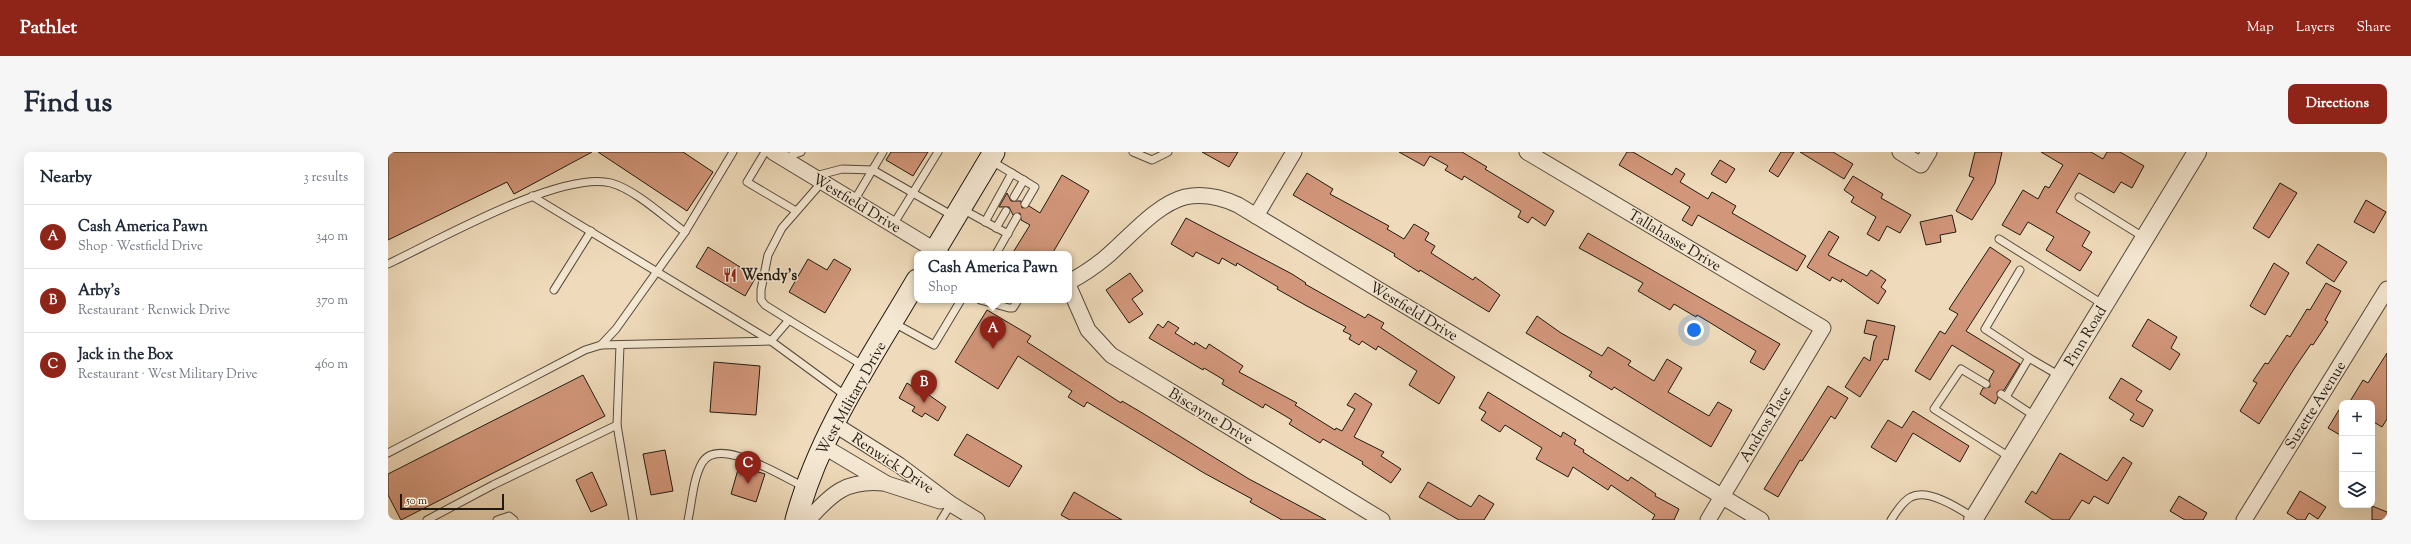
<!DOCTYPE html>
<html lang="en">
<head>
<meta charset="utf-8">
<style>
  body { margin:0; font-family:"Sorts Mill Goudy",serif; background:#f6f6f7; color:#1f2937 }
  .controls { position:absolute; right:12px; bottom:12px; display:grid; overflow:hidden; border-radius:8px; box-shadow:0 4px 16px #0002 }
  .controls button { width:36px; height:36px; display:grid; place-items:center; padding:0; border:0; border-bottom:1px solid #e0e1e3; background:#fff; color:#1f2937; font:20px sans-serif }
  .scale { position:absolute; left:12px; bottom:10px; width:104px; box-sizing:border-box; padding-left:4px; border:2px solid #211a11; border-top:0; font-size:11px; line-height:14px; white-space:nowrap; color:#211a11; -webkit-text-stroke:3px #f5e8d3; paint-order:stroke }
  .you { position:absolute; left:1306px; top:178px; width:14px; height:14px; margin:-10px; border:3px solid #fff; border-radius:50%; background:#1a73e8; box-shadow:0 0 0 6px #1a73e833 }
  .badge { display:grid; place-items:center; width:26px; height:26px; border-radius:50%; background:#8f2418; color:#fff; font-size:13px; font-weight:700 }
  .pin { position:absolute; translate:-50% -33px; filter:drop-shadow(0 1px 2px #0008) }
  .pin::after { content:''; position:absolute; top:21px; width:14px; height:12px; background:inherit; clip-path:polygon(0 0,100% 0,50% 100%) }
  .popup { position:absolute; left:526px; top:99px; width:158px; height:52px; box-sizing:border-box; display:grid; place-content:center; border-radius:8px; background:#fff; filter:drop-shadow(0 1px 3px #0005); font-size:13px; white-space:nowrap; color:#747a83 }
  .popup b { font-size:15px; color:#1f2937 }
  .popup::after { content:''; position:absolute; left:50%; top:100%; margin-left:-8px; border:8px solid transparent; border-top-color:#fff }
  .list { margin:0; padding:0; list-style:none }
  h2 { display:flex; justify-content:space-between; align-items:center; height:52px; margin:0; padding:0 16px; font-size:17px }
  h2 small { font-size:13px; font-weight:400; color:#747a83 }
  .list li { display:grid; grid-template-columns:26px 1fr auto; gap:12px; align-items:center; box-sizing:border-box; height:64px; padding:0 16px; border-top:1px solid #e0e1e3 }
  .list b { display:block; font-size:15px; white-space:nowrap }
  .list p { margin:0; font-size:13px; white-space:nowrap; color:#747a83 }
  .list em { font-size:13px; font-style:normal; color:#747a83 }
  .icon { flex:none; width:22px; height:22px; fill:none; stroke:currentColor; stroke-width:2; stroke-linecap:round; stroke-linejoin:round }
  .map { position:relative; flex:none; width:1999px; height:368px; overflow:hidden; border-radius:8px }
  header { display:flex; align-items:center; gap:24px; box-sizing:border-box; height:56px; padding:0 20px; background:#8f2418; color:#fff }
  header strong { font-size:19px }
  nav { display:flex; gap:22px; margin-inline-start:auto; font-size:14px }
  .intro { display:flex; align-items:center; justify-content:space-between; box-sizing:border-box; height:96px; padding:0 24px }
  h1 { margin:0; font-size:28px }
  .button { padding:10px 18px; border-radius:8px; background:#8f2418; color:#fff; font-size:14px; font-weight:700 }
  main { display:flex; gap:24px; padding:0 24px }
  aside { flex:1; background:#fff; border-radius:8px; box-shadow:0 4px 16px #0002 }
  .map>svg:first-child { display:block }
  .building { fill:#d2967a; stroke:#211a11 }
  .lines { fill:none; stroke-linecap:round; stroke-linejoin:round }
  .service-casing { stroke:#544a3c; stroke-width:9 }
  .minor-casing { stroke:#544a3c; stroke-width:17 }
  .tertiary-casing { stroke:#544a3c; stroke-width:20 }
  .secondary-casing { stroke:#211a11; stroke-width:23 }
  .service { stroke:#f5e8d3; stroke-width:7 }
  .minor { stroke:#f5e8d3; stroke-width:15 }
  .tertiary { stroke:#f5e8d3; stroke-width:18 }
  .secondary { stroke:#f5e8d3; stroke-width:21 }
  .labels { text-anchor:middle; stroke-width:3; stroke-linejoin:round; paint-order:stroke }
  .street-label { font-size:15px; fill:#211a11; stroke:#f5e8d3 }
  .poi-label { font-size:15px; font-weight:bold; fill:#211a11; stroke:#f5e8d3; text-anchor:start }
</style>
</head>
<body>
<header>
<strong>Pathlet</strong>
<nav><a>Map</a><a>Layers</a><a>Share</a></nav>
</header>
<div class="intro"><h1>Find us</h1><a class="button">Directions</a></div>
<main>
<aside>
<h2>Nearby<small>3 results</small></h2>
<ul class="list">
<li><span class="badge">A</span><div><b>Cash America Pawn</b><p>Shop · Westfield Drive</p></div><em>340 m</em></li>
<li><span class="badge">B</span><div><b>Arby's</b><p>Restaurant · Renwick Drive</p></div><em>370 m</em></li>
<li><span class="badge">C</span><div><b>Jack in the Box</b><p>Restaurant · West Military Drive</p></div><em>460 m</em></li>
</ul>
</aside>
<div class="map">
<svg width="1999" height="368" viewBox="0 0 1999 368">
  <rect width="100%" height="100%" fill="#efdbbb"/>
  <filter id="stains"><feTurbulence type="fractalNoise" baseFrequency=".005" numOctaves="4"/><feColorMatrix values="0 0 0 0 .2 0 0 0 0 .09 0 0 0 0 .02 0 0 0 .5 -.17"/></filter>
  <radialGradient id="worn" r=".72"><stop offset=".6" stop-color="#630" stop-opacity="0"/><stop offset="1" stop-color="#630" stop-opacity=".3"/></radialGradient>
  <g class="building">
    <path d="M0 0H204L126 42 119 30 0 88Z"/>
    <path d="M210 0H295L325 20 299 59Z"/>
    <path d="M503 0H540L525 24 498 8Z"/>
    <path d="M814 0H850L841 15Z"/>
    <path d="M1011 0H1074L1099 15 1097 17 1166 59 1157 74 1144 65 1140 71 1130 65 1133 59 1076 24 1074 28 1057 18 1060 14 1042 4 1036 14Z"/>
    <path d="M1239 0H1245L1284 23 1288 16 1297 22 1292 30 1320 47 1324 40 1348 54 1344 61 1418 104 1409 119 1310 63 1304 74 1294 68 1302 55 1231 13Z"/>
    <path d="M1393 0H1406L1390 25 1381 19Z"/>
    <path d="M1412 0H1445L1465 12 1456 27Z"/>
    <path d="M1587 0H1614L1607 31 1584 68 1568 59 1586 26 1581 24Z"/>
    <path d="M1653 0H1703L1715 7 1719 0H1732L1756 14 1744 36 1733 30 1726 41 1691 21 1668 60 1702 80 1694 94 1704 100 1692 119 1658 98 1666 85 1640 70 1632 83 1614 73 1635 38 1650 47 1657 34 1661 36 1675 13Z"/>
    <path d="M1332 8 1347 17 1338 31 1323 22Z"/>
    <path d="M919 21 945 37 942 42 1001 74 999 77 1016 87 1026 72 1041 81 1037 88 1047 94 1043 101 1085 128 1087 125 1112 143 1101 160 1032 118 1031 120 1006 104 1007 102 905 43Z"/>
    <path d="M674 23 701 39 664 102H624L642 73 633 68 632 61 625 63 621 55H611L619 41 623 49H633L634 56 641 54 652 61Z"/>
    <path d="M1465 24 1495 42 1493 46 1523 63 1512 81 1499 74 1491 89 1479 82 1488 65 1463 50 1466 45 1456 38Z"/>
    <path d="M1892 31 1909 41 1881 86 1865 76Z"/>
    <path d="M1978 48 1998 60 1986 81 1966 70Z"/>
    <path d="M1564 63 1568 80 1552 83 1553 90 1538 93 1532 70Z"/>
    <path d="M798 66 904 122 918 131 917 132 977 166 980 162 996 171 993 176 1067 225 1051 252 1021 233 1029 219 990 194 988 198 974 189 971 193 961 187 963 183 955 179 958 175 917 153 889 137 890 135 849 111 848 114 834 106 831 112 808 100 805 105 783 92Z"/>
    <path d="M1441 79 1451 85 1440 103 1479 124 1483 118 1498 128 1493 135 1498 139 1490 152 1454 127 1453 130 1444 125 1442 129 1419 115Z"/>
    <path d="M1200 81 1392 192 1376 218 1362 210 1368 199 1321 170 1309 163 1308 165 1286 152 1282 158 1250 139 1255 131 1191 96Z"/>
    <path d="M1930 92 1959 110 1946 130 1918 111Z"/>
    <path d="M320 95 368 125 357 144 308 115Z"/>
    <path d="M1602 95 1623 109 1578 179 1632 212 1616 238 1609 240 1610 246 1607 252 1592 242 1595 236 1602 235 1601 228 1606 219 1564 193 1542 228 1527 219 1552 179 1557 182 1570 162 1561 157Z"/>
    <path d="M420 107 439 118 446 107 463 117 437 161 401 140Z"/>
    <path d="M1886 111 1901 121 1877 163 1862 154Z"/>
    <path d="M742 121 755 139 744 147 755 162 741 171 718 138Z"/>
    <path d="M1938 131 1953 139 1937 168 1940 170 1925 193 1923 192 1906 217 1871 272 1852 259 1869 231 1865 229 1877 211 1880 212 1899 183 1902 185 1919 157 1922 158Z"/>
    <path d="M599 158 643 184 639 190 733 251 734 249 756 262 861 327 938 368H894L862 350 864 347 816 321 699 250 696 255 680 245 684 239 630 204 610 237 567 210Z"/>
    <path d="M1149 164 1173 181 1214 204 1220 195 1243 209 1240 213 1266 229 1279 207 1294 216 1280 240 1321 264 1330 250 1344 258 1323 295 1226 235 1224 238 1201 224 1204 220 1138 181Z"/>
    <path d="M1760 167 1789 185 1783 196 1792 202 1782 218 1744 194Z"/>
    <path d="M1479 168 1507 174 1500 208 1496 207 1472 245 1457 235 1476 205 1482 209 1486 189 1489 184 1476 181Z"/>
    <path d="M780 169 791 176 787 181 806 193 807 190 818 197 821 192 855 214 851 220 909 251 907 253 947 278 948 276 954 279 967 257 959 253 967 241 984 252 966 285 996 300 993 304 1013 317 1003 331 974 312 975 310 935 287 932 291 901 272 904 268 877 252 875 256 834 232 836 228 816 216 815 218 761 186 770 172 775 176Z"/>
    <path d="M1999 201V267L1994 275 1984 269V251H1961L1975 228 1980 231Z"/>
    <path d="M326 210 372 214 368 263 322 260Z"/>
    <path d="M195 223 217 264 13 368 0 343V322Z"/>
    <path d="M1733 226 1754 239 1748 248 1765 258 1755 275 1742 268 1746 262 1721 246Z"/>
    <path d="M519 231 530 238 531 236 558 255 550 269 537 261 534 265 524 259 527 255 511 246Z"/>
    <path d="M1440 234 1460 246 1447 267 1443 264 1414 309 1412 308 1390 345 1376 337Z"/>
    <path d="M1100 240 1173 285 1175 280 1188 288 1186 292 1196 298 1195 300 1240 329 1243 325 1268 342 1267 344 1291 357 1286 368H1264L1267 363 1223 333 1220 338 1185 315 1180 325 1148 307 1154 296 1117 273 1112 280 1093 268 1098 260 1091 256Z"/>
    <path d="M1954 253V284L1940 276Z"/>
    <path d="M1525 259 1581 294 1572 310 1525 281 1508 310 1483 295 1500 268 1514 276Z"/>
    <path d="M579 282 634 314 621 335 566 303Z"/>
    <path d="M277 298 285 339 263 343 255 302Z"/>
    <path d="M1672 301 1719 329 1735 305 1744 311 1720 352 1706 344 1701 352 1694 348 1681 368H1665L1637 350 1644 339 1648 342Z"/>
    <path d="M351 314 377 322 368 350 343 342Z"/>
    <path d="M204 320 219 353 203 360 188 328Z"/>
    <path d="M1040 330 1083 355 1091 343 1106 352 1096 368H1071L1031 345Z"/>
    <path d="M1912 339 1938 355 1930 367 1921 361 1917 368H1910L1899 361Z"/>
    <path d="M686 340 734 368H682L673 363Z"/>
    <path d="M1791 344 1819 361 1815 368H1797L1782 359Z"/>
    <path d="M1984 354 1999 360V368H1984Z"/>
  </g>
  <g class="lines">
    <defs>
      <g id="service">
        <path d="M377 0 359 30 408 59"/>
        <path d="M745 0 764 8 780 0"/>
        <path d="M396 6 413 0"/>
        <path d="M602 8 647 35 637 52"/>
        <path d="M427 24 454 17 485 18 565 64"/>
        <path d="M144 44 383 189 458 244"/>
        <path d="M626 45 636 28"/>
        <path d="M1691 45 1757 86"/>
        <path d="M466 49 495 0"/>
        <path d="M574 57 620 82"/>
        <path d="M597 70 624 21"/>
        <path d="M505 73 550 0"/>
        <path d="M608 76 618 59"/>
        <path d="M1611 87 1716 153"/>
        <path d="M608 102 629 65"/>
        <path d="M0 112C49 89 173 18 223 31 248 38 276 65 297 80L345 0"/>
        <path d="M166 138 203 79"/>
        <path d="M592 148 621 156H625L630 148"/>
        <path d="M401 168 377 153 373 148V138L380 103 394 76 434 30"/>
        <path d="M506 171 546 193 573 148"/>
        <path d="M213 193 383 189 401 168 476 214"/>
        <path d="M1641 206 1672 224"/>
        <path d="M1598 232 1573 217 1546 257 1623 306"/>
        <path d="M1613 242 1648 265"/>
        <path d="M1618 245 1641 206 1597 177 1632 118"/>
        <path d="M229 273 245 368"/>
        <path d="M0 301 197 198 213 193 228 177 297 80"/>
        <path d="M39 368 105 333 229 273 232 193"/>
        <path d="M109 368 121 364 126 368"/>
        <path d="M300 368C304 350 305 327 314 311 330 282 397 327 417 335"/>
        <path d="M553 368 563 352"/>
        <path d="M1503 368C1508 360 1515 349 1523 345 1540 336 1572 357 1586 366"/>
      </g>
      <g id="minor">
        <path d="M385 0 553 102"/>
        <path d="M1139 0 1435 176 1320 368"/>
        <path d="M1512 0 1533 13 1541 0"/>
        <path d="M868 64 906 0"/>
        <path d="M681 130C694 123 705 116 717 106 739 88 768 52 797 45 816 41 833 45 850 53L1373 368"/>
        <path d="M681 135 700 178 723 203 994 368"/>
        <path d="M446 272 511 313 563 352 589 368"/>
        <path d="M435 294 499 332 552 349"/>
        <path d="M420 368C444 341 458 328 495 331"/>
        <path d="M1856 368 1999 137"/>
      </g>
      <path id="tertiary" d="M1585 368 1809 0"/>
      <g id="secondary">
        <path d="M545 102 606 0"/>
        <path d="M408 368C431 281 484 205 529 128"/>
      </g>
    </defs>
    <use href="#service" class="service-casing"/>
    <use href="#minor" class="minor-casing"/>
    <use href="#tertiary" class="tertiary-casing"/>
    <use href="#secondary" class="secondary-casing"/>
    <use href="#service" class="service"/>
    <use href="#minor" class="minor"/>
    <use href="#tertiary" class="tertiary"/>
    <use href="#secondary" class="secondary"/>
  </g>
  <defs>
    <symbol id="restaurant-bare" viewBox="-9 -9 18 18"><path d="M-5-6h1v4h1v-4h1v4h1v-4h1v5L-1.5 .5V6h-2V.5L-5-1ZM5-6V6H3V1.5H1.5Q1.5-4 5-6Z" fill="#8f2418" stroke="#f5e8d3" stroke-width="2.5" paint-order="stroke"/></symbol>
  </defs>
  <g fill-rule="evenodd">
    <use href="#restaurant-bare" x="332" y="113" width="20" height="20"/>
  </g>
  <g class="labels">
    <g class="street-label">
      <text transform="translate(469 51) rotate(31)" y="5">Westfield Drive</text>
      <text transform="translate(1287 88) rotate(31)" y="5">Tallahasse Drive</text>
      <text transform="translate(1026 159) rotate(31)" y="5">Westfield Drive</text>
      <text transform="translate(1697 184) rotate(-59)" y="5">Pinn Road</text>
      <text transform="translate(463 246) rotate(-61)" y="5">West Military Drive</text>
      <text transform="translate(1927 253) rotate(-58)" y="5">Suzette Avenue</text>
      <text transform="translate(823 264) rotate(31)" y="5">Biscayne Drive</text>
      <text transform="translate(1377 272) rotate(-59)" y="5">Andros Place</text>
      <text transform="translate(505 311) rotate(34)" y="5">Renwick Drive</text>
    </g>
    <g class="poi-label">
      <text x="353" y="128">Wendy's</text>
    </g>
  </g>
  <rect width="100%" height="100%" filter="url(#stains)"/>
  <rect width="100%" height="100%" fill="url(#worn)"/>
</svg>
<div class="controls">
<button>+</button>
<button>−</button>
<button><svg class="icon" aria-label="layers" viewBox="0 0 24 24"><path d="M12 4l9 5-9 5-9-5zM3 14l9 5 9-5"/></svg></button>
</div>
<div class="scale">50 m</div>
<div class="you"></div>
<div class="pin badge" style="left:605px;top:197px">A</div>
<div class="popup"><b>Cash America Pawn</b>Shop</div>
<div class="pin badge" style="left:536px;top:251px">B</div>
<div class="pin badge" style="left:360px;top:332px">C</div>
</div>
</main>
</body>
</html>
